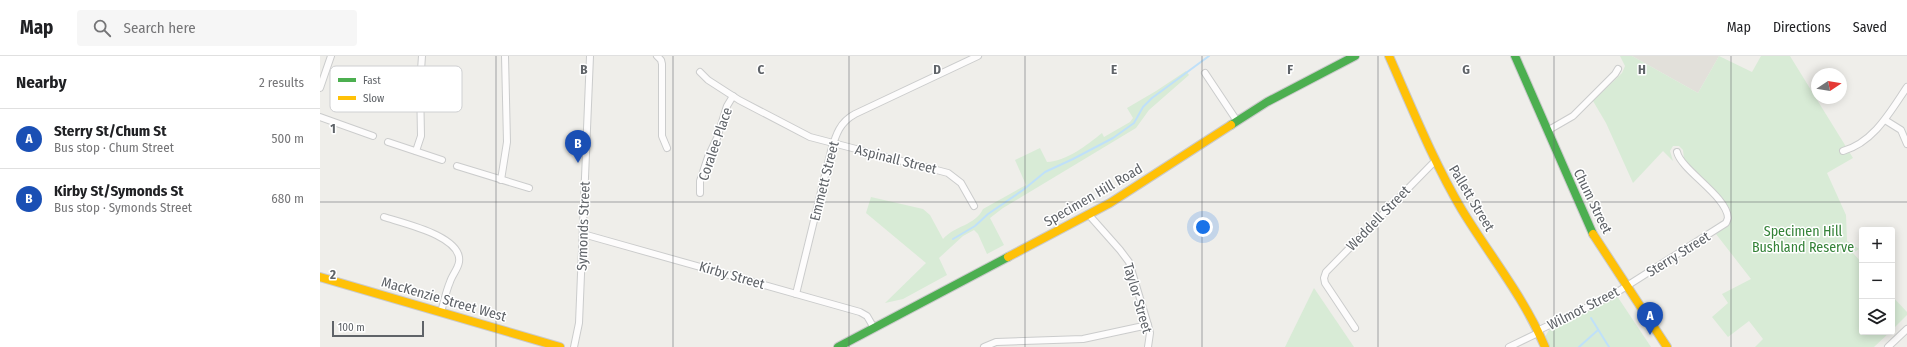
<!DOCTYPE html>
<html lang="en">
<head>
<meta charset="utf-8">
<style>
  body { margin:0; font-family:"Fira Sans Condensed",sans-serif; background:#f6f6f6; color:#202124 }
  .controls { position:absolute; right:12px; bottom:12px; display:grid; overflow:hidden; border-radius:4px; box-shadow:0 2px 10px #0003 }
  .controls button { width:36px; height:36px; display:grid; place-items:center; padding:0; border:0; border-bottom:1px solid #e0e0e0; background:#fff; color:#202124; font:20px sans-serif }
  .compass { position:absolute; left:1491px; top:12px; width:36px; height:36px; border-radius:50%; background:#fff; box-shadow:0 2px 10px #0003; rotate:78deg }
  .scale { position:absolute; left:12px; bottom:10px; width:92px; box-sizing:border-box; padding-left:4px; border:2px solid #5f6368; border-top:0; font-size:11px; line-height:14px; white-space:nowrap; color:#5f6368; -webkit-text-stroke:3px #fff; paint-order:stroke }
  .you { position:absolute; left:883px; top:171px; width:14px; height:14px; margin:-10px; border:3px solid #fff; border-radius:50%; background:#1a73e8; box-shadow:0 0 0 6px #1a73e833 }
  .badge { display:grid; place-items:center; width:26px; height:26px; border-radius:50%; background:#d93025; color:#fff; font-size:13px; font-weight:700 }
  .pin { position:absolute; translate:-50% -33px; filter:drop-shadow(0 1px 2px #0008) }
  .pin::after { content:''; position:absolute; top:21px; width:14px; height:12px; background:inherit; clip-path:polygon(0 0,100% 0,50% 100%) }
  .list { margin:0; padding:0; list-style:none }
  h2 { display:flex; justify-content:space-between; align-items:center; height:52px; margin:0; padding:0 16px; font-size:17px }
  h2 small { font-size:13px; font-weight:400; color:#757577 }
  .list li { display:grid; grid-template-columns:26px 1fr auto; gap:12px; align-items:center; box-sizing:border-box; height:60px; padding:0 16px; border-top:1px solid #e0e0e0 }
  .list b { display:block; font-size:15px; white-space:nowrap }
  .list p { margin:0; font-size:13px; white-space:nowrap; color:#757577 }
  .list em { font-size:13px; font-style:normal; color:#757577 }
  .icon { flex:none; width:22px; height:22px; fill:none; stroke:currentColor; stroke-width:2; stroke-linecap:round; stroke-linejoin:round }
  .map { position:relative; flex:none; width:1587px; height:291px; overflow:hidden }
  header { display:flex; align-items:center; gap:24px; box-sizing:border-box; height:56px; padding:0 20px; background:#fff; border-bottom:1px solid #e0e0e0 }
  header strong { font-size:19px }
  nav { display:flex; gap:22px; margin-inline-start:auto; font-size:14px }
  .search { width:280px; height:36px; background:#f6f6f6; display:flex; align-items:center; gap:10px; box-sizing:border-box; padding:0 14px; border-radius:4px; color:#757577; font-size:15px }
  main { display:flex }
  aside { flex:1; background:#fff }
  .map>svg:first-child { display:block }
  .education { fill:#e2e0da }
  .green { fill:#d8ebd6 }
  .lines { fill:none; stroke-linecap:round; stroke-linejoin:round }
  .stream { stroke:#bfe0f9; stroke-width:2 }
  .street-casing { stroke:#cbcccc; stroke-width:8 }
  .fast-casing { stroke:#cacacb; stroke-width:10 }
  .slow-casing { stroke:#cacacb; stroke-width:10 }
  .street { stroke:#fdfcfc; stroke-width:6 }
  .fast { stroke:#4caf50; stroke-width:8 }
  .slow { stroke:#ffc107; stroke-width:8 }
  .grid { fill:none; stroke:#5f6368; stroke-width:1; stroke-opacity:0.55 }
  .labels { text-anchor:middle; stroke-width:3; stroke-linejoin:round; paint-order:stroke }
  .street-label { font-size:14px; fill:#5f6368; stroke:#fff }
  .park-label { font-size:14px; fill:#348238; stroke:#fff }
  .key { fill:#fff; stroke:#cfd0d2; stroke-width:1 }
  .key-label { font-size:11px; fill:#5f6368 }
  .grid-label { font-size:13px; text-anchor:middle; font-weight:bold; fill:#5f6368; stroke:#fff; stroke-width:3; stroke-linejoin:round; paint-order:stroke }
</style>
</head>
<body>
<header>
<strong>Map</strong>
<div class="search"><svg class="icon" aria-label="search" viewBox="0 0 24 24"><circle cx="10" cy="10" r="6"/><path d="M15 15l6 6"/></svg>Search here</div>
<nav><a>Map</a><a>Directions</a><a>Saved</a></nav>
</header>
<main>
<aside>
<h2>Nearby<small>2 results</small></h2>
<ul class="list">
<li><span class="badge" style="background:#1a4fb4">A</span><div><b>Sterry St/Chum St</b><p>Bus stop · Chum Street</p></div><em>500 m</em></li>
<li><span class="badge" style="background:#1a4fb4">B</span><div><b>Kirby St/Symonds St</b><p>Bus stop · Symonds Street</p></div><em>680 m</em></li>
</ul>
</aside>
<div class="map">
<svg width="1587" height="291" viewBox="0 0 1587 291">
  <rect width="100%" height="100%" fill="#efeeea"/>
  <path class="education" d="M1312 0H1399L1378 37Z"/>
  <g class="green">
    <path d="M1300 0H1312L1378 37 1399 0 1432 16 1441 0H1470L1533 102 1507 117 1526 159 1527 185 1539 193 1533 197 1542 207V276H1570L1554 291H1435L1443 283 1429 265 1408 281 1392 261 1408 247 1402 238 1431 223 1396 178C1405 172 1414 167 1409 154L1384 123 1367 107 1364 103 1363 94 1359 90H1353L1350 95 1353 105 1343 95 1313 127 1286 67 1273 45 1302 17 1305 10Z"/>
    <path d="M866 15 869 19 829 54 816 72 683 152 670 162 684 189 667 198 658 178 654 174 643 180 619 202 627 219 583 243 565 247 606 207 546 157 551 141 603 153 610 159 623 183C634 170 656 169 663 153L706 129 695 104 720 92 727 106C747 105 767 89 782 77L784 81 810 66 813 62 807 52 836 35Z"/>
    <path d="M994 232 1034 291H965Z"/>
    <path d="M1297 240 1331 291H1228L1225 281 1229 274Z"/>
    <path d="M1572 240 1587 256V259L1572 274Z"/>
  </g>
  <g class="lines">
    <g class="stream">
      <path d="M633 183 655 170 668 158 703 134 725 116 753 103 793 82 814 67 823 51 832 42 889 0"/>
      <path d="M1271 262 1289 291"/>
      <path d="M1259 291 1278 274"/>
    </g>
    <defs>
      <g id="street">
        <path d="M337 0 341 4 342 8V80L347 92"/>
        <path d="M380 16 388 24 419 44 490 81 628 117 641 127 654 150"/>
        <path d="M885 17 917 65"/>
        <path d="M0 32 11 0"/>
        <path d="M0 61 53 80"/>
        <path d="M1565 64 1581 74 1587 88"/>
        <path d="M1227 75 1253 60 1295 18 1298 13"/>
        <path d="M68 86 122 104"/>
        <path d="M96 95 101 80 100 28 102 0"/>
        <path d="M1523 95C1554 86 1570 56 1587 31"/>
        <path d="M137 110 209 132"/>
        <path d="M181 124 187 86 185 0"/>
        <path d="M380 137V125L388 101 397 82 407 50 413 40"/>
        <path d="M769 159 800 194 809 206 828 269 830 277 828 291"/>
        <path d="M64 161C82 167 143 180 139 206 138 213 132 219 130 226 126 235 124 246 121 256"/>
        <path d="M263 178 540 256 547 260 554 272"/>
        <path d="M476 238 511 95C516 78 520 66 535 58L658 0"/>
        <path d="M1035 272 1005 227 1004 222 1006 216 1115 105"/>
        <path d="M1219 274 1291 240 1406 167 1408 162C1407 140 1361 114 1357 96"/>
        <path d="M254 291 259 267 270 0"/>
        <path d="M664 291 676 286 763 283 828 269"/>
        <path d="M1189 291 1220 276"/>
        <path d="M1568 291 1587 273"/>
      </g>
      <g id="fast">
        <path d="M1195 0 1273 178"/>
        <path d="M911 69 947 46 1035 0"/>
        <path d="M518 291 688 201"/>
      </g>
      <g id="slow">
        <path d="M1069 0C1092 52 1113 105 1142 154 1170 200 1204 241 1225 291"/>
        <path d="M1273 178 1347 291"/>
        <path d="M688 201 790 147 911 69"/>
        <path d="M0 221 240 291"/>
      </g>
    </defs>
    <use href="#street" class="street-casing"/>
    <use href="#fast" class="fast-casing"/>
    <use href="#slow" class="slow-casing"/>
    <use href="#street" class="street"/>
    <use href="#fast" class="fast"/>
    <use href="#slow" class="slow"/>
  </g>
  <path class="grid" d="M176 0V291M353 0V291M529 0V291M705 0V291M882 0V291M1058 0V291M1234 0V291M1411 0V291M0 146H1587"/>
  <g class="labels">
    <g class="street-label">
      <text transform="translate(395 88) rotate(-71)" y="5">Coralee Place</text>
      <text transform="translate(576 103) rotate(14)" y="5">Aspinall Street</text>
      <text transform="translate(504 125) rotate(-76)" y="5">Emmett Street</text>
      <text transform="translate(773 139) rotate(-30)" y="5">Specimen Hill Road</text>
      <text transform="translate(1152 142) rotate(59)" y="5">Pallett Street</text>
      <text transform="translate(1273 145) rotate(64)" y="5">Chum Street</text>
      <text transform="translate(1058 162) rotate(-46)" y="5">Weddell Street</text>
      <text transform="translate(263 170) rotate(-88)" y="5">Symonds Street</text>
      <text transform="translate(1358 198) rotate(-32)" y="5">Sterry Street</text>
      <text transform="translate(412 219) rotate(16)" y="5">Kirby Street</text>
      <text transform="translate(818 242) rotate(74)" y="5">Taylor Street</text>
      <text transform="translate(124 243) rotate(16)" y="5">MacKenzie Street West</text>
      <text transform="translate(1263 252) rotate(-27)" y="5">Wilmot Street</text>
    </g>
    <g class="park-label">
      <text x="1483" y="180">Specimen Hill<tspan x="1483" dy="16">Bushland Reserve</tspan></text>
    </g>
  </g>
  <rect x="10" y="10" width="132" height="46" rx="6" class="key"/>
  <rect x="18" y="22" width="18" height="4" fill="#4caf50"/>
  <rect x="18" y="40" width="18" height="4" fill="#ffc107"/>
  <g class="key-label">
    <text x="43" y="28">Fast</text>
    <text x="43" y="46">Slow</text>
  </g>
  <g class="grid-label">
    <text x="264" y="18">B</text>
    <text x="441" y="18">C</text>
    <text x="617" y="18">D</text>
    <text x="794" y="18">E</text>
    <text x="970" y="18">F</text>
    <text x="1146" y="18">G</text>
    <text x="1322" y="18">H</text>
    <text x="13" y="77">1</text>
    <text x="13" y="223">2</text>
  </g>
</svg>
<div class="controls">
<button>+</button>
<button>−</button>
<button><svg class="icon" aria-label="layers" viewBox="0 0 24 24"><path d="M12 4l9 5-9 5-9-5zM3 14l9 5 9-5"/></svg></button>
</div>
<svg class="compass" viewBox="-18 -18 36 36"><path d="M0-13l5 13h-10z" fill="#e53935"/><path d="M0 13l5-13h-10z" fill="#757577"/></svg>
<div class="scale">100 m</div>
<div class="you"></div>
<div class="pin badge" style="left:1330px;top:279px;background:#1a4fb4">A</div>
<div class="pin badge" style="left:258px;top:107px;background:#1a4fb4">B</div>
</div>
</main>
</body>
</html>
